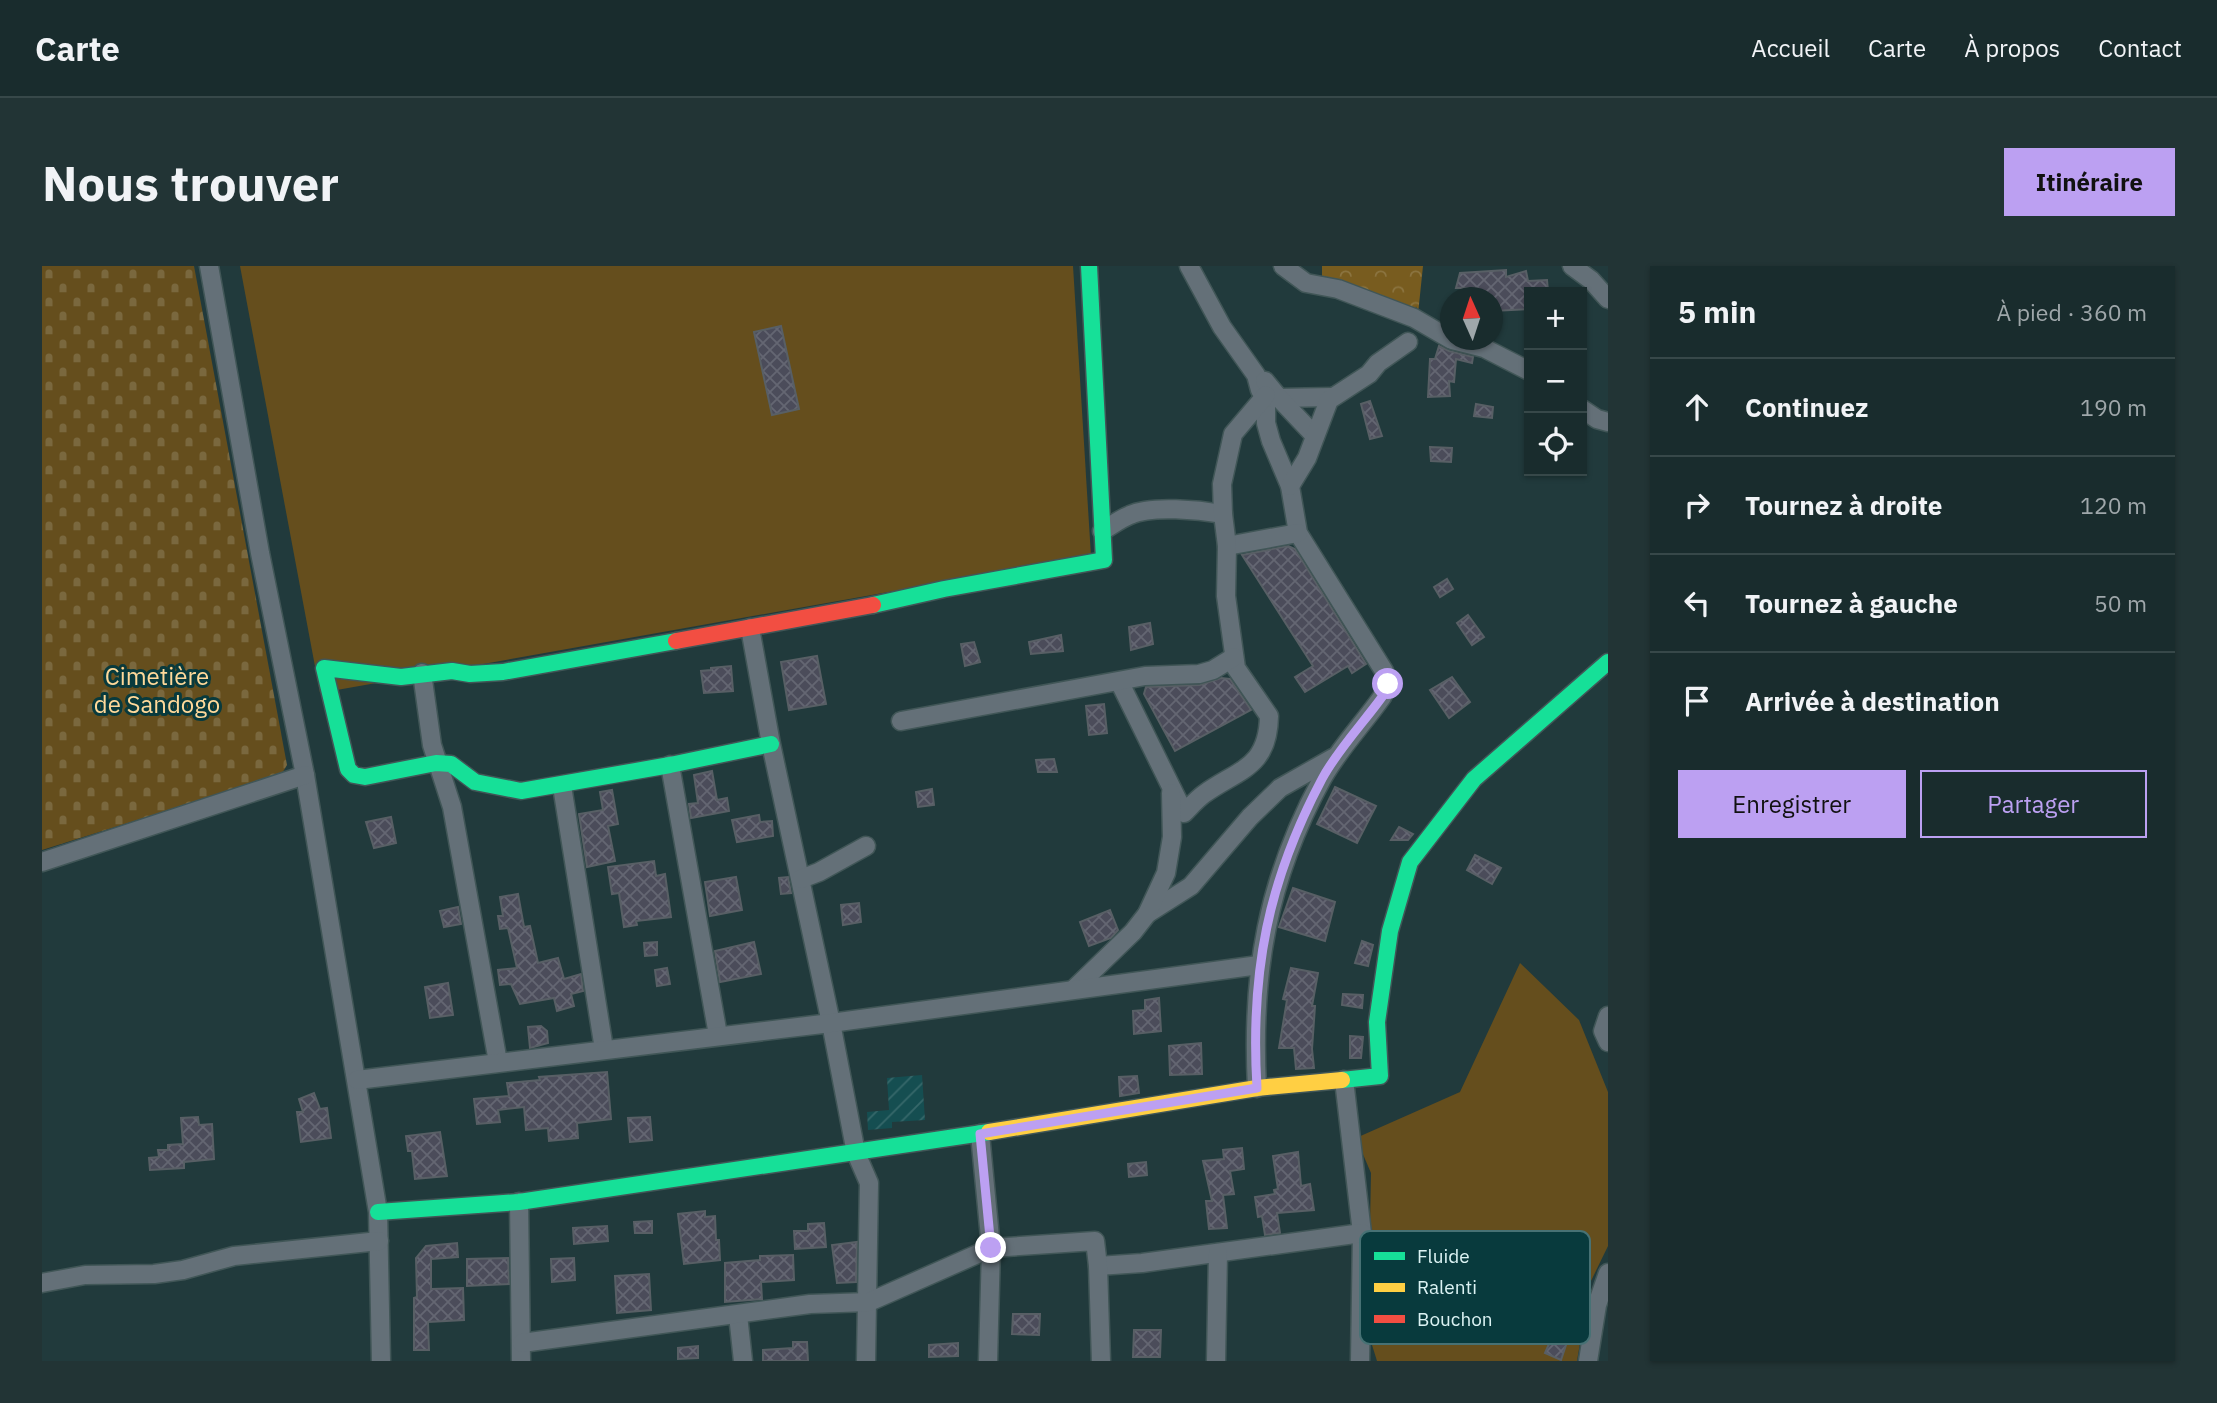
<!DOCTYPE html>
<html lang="fr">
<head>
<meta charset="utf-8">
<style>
  body { margin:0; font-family:"IBM Plex Sans",sans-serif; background:#223435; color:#f1f3f6 }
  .controls { position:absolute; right:21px; top:21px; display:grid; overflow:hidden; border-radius:0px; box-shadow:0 2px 5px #0004 }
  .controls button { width:63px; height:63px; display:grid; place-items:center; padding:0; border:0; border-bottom:2px solid #374849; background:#192c2d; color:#f1f3f6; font:35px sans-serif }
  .compass { position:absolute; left:1398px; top:21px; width:63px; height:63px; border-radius:50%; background:#192c2d; box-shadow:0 2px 5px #0004; rotate:357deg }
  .stop { position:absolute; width:21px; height:21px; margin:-16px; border:5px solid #bca0f2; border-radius:50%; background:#fff }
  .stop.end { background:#bca0f2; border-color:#fff; box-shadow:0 2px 7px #0008 }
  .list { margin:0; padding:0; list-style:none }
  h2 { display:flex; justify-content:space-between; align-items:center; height:91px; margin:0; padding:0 28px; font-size:30px }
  h2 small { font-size:23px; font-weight:400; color:#9fa7aa }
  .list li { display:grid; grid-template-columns:46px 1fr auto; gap:21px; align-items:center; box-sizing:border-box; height:98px; padding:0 28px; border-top:2px solid #374849 }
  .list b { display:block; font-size:26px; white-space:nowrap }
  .list em { font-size:23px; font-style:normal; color:#9fa7aa }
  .actions { display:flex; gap:14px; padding:21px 28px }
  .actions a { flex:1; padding:16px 0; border:2px solid #bca0f2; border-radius:0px; text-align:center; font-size:24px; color:#bca0f2 }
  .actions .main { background:#bca0f2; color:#111 }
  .icon { flex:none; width:38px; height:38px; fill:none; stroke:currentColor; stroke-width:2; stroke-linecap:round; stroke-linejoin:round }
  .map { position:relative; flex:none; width:1566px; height:1095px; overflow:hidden; border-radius:0px }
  header { display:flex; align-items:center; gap:42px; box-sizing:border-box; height:98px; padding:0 35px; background:#192c2d; border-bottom:2px solid #374849 }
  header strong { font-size:33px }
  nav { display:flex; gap:38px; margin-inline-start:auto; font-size:24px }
  .intro { display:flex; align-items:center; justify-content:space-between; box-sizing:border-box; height:168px; padding:0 42px }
  h1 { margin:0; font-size:49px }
  .button { padding:18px 32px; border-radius:0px; background:#bca0f2; color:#111; font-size:24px; font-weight:700 }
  main { display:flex; gap:42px; padding:0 42px }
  aside { flex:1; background:#192c2d; border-radius:0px; box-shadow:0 2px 5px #0004 }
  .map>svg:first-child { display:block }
  .industrial { fill:url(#industrial-furrows) }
  .grass { fill:#654e1d }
  .forest { fill:url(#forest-crowns) }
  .cemetery { fill:url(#cemetery-stones) }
  .building { fill:url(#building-cross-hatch); stroke:#585f65; stroke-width:2 }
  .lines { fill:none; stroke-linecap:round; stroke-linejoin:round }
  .street-casing { stroke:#415657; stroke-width:21 }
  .fast-casing { stroke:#415657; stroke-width:19 }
  .slow-casing { stroke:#415657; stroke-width:19 }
  .jam-casing { stroke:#415657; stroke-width:19 }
  .street { stroke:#647078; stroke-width:18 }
  .fast { stroke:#16e098; stroke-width:16 }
  .slow { stroke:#ffcf43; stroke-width:16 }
  .jam { stroke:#f24e42; stroke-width:16 }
  .route { stroke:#bca0f2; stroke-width:9 }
  .labels { text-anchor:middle; stroke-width:6; stroke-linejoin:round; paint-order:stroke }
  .park-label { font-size:24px; fill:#ffd99a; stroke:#083a3d }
  .key { fill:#083a3d; stroke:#477174; stroke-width:2 }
  .key-label { font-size:19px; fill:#dbf2f3 }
</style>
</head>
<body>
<header>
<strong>Carte</strong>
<nav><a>Accueil</a><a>Carte</a><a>À propos</a><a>Contact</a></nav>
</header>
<div class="intro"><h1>Nous trouver</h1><a class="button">Itinéraire</a></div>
<main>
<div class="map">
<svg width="1566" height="1095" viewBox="0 0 1566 1095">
  <defs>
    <pattern id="industrial-furrows" width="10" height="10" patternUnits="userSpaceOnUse" patternTransform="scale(1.75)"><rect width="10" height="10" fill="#154e51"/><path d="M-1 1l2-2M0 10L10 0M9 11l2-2" fill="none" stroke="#36686a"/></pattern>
    <pattern id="forest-crowns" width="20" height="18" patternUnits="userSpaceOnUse" patternTransform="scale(1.75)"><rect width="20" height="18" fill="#785c1f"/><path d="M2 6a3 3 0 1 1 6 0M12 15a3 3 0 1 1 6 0" fill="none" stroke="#8b7440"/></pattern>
    <pattern id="cemetery-stones" width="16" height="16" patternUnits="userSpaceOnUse" patternTransform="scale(1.75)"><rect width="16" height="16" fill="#654e1d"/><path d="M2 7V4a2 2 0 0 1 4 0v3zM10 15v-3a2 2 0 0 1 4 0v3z" fill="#7a683e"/></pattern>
    <pattern id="building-cross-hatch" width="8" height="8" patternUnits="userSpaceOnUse" patternTransform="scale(1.75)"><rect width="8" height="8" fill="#4b4c5a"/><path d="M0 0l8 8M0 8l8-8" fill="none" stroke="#646672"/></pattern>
  </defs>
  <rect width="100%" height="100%" fill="#213a3c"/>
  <path class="industrial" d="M880 809 883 854 850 856V862L826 864 825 846 847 844 845 812Z"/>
  <g class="grass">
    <path d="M198 0H1031L1049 290 278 427Z"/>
    <path d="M1478 697 1537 754 1566 826V980L1548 1017 1535 1095H1335L1326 1066 1329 907 1314 872 1418 826Z"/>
  </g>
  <path class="forest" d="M1280 0H1381L1376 48 1374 40 1372 52 1280 19Z"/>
  <path class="cemetery" d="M0 0H152L245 499 239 509 0 584Z"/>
  <g class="building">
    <path d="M1464 4V11L1484 5 1486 15 1505 14 1506 25 1487 26V43L1451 45V32H1444L1442 27 1430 28 1429 22H1414L1418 7Z"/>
    <path d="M739 60 757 143 730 149 712 66Z"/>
    <path d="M1397 80 1407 85 1431 91 1430 97 1414 93 1412 116 1407 115 1408 130 1386 131 1388 93H1393Z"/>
    <path d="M1328 135 1340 170 1328 173 1319 138Z"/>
    <path d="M1434 138 1451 141 1450 152 1432 150Z"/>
    <path d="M1388 181 1410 182 1409 196 1389 195Z"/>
    <path d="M1246 280 1253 283 1324 398 1310 407 1306 400 1263 426 1253 411 1271 400 1200 289Z"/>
    <path d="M1405 313 1411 323 1398 331 1392 321Z"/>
    <path d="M1426 349 1442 371 1430 379 1415 357Z"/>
    <path d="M1108 357 1111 378 1089 384 1087 361Z"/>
    <path d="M1019 369 1021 385 989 388 987 376Z"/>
    <path d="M932 376 938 396 923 400 919 378Z"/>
    <path d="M775 390 784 438 747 444 739 396Z"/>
    <path d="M689 400 691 425 662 427 659 405 669 404V402Z"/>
    <path d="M1410 411 1428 436 1407 452 1388 424Z"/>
    <path d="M1179 412 1188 413 1209 444 1133 485 1102 428 1104 421 1158 419Z"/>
    <path d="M1062 438 1065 467 1047 469 1044 440Z"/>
    <path d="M1012 493 1015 506H996L994 494Z"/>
    <path d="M670 505 675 534 685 532 687 545 649 552 647 538 656 537 652 509Z"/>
    <path d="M1293 521 1334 540 1315 577 1275 558Z"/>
    <path d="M890 523 892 539 876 541 874 526Z"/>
    <path d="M570 524 576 558 566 560 573 595 545 601 537 548 561 544 558 526Z"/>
    <path d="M717 549 718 556 730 555 731 570 695 576 690 554Z"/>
    <path d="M349 551 354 577 332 582 324 556Z"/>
    <path d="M1357 561 1371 568 1366 574H1349Z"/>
    <path d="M1433 589 1459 602 1450 618 1425 604Z"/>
    <path d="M612 595 614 610 623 608 629 651 594 655 595 659 582 661 577 627 570 628 566 601Z"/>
    <path d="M694 611 700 644 668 650 663 616Z"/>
    <path d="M746 611 749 627 739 628 737 612Z"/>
    <path d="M1251 622 1293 636 1283 675 1237 661Z"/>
    <path d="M476 628 482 661 488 660 496 697 516 692 522 713 539 708 541 725 529 728 532 740 515 745 512 732 478 738 469 718 458 719 456 704 475 702 466 662 458 663 456 650H461L458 631Z"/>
    <path d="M817 637 819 656 801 659 799 639Z"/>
    <path d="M416 641 419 658 402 661 398 645Z"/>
    <path d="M1068 644 1076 664 1069 672 1047 680 1038 656Z"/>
    <path d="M1320 675 1331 679 1326 700 1313 697Z"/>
    <path d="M615 676V689L603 690 602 677Z"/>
    <path d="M712 676 719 708 678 716 673 685Z"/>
    <path d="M625 702 628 718 615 720 613 704Z"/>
    <path d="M1249 702 1276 707 1270 740H1273L1270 783 1272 802 1254 803 1252 782H1237L1245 734 1241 733Z"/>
    <path d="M406 717 411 749 388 752 383 721Z"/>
    <path d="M1301 728 1321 729 1320 742 1300 739Z"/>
    <path d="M1117 732 1119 765 1092 768 1091 745 1103 744V734Z"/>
    <path d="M499 760 505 765 506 777 488 782 486 761Z"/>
    <path d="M1308 770 1321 771 1319 792H1308Z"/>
    <path d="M1159 777 1160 808 1128 809 1127 780Z"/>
    <path d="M565 806 569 853 535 857 536 872 507 875 506 862 484 864 482 841 456 844 458 856 435 858 432 833 467 830 465 817 498 814 497 811Z"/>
    <path d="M1095 810 1097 827 1078 830 1077 811Z"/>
    <path d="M272 827 278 843 285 842 289 872 259 876 255 846H261L257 833Z"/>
    <path d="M156 851 157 859 170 858 172 893 142 896V902L108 904 107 892 117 891 116 884H126V879L141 878 139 852Z"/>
    <path d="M608 851 610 874 588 876 586 852Z"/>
    <path d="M398 866 405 910 373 913 370 885H366L364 870Z"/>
    <path d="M1200 882 1202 903 1188 905 1192 928 1181 929 1185 962 1167 963 1164 935H1170L1161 895 1182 893 1181 884Z"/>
    <path d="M1256 886 1259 920 1268 918 1272 944 1235 947 1238 967 1223 969 1220 950 1216 951 1213 931 1233 928 1232 924 1236 923 1231 890Z"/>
    <path d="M1104 896 1105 909 1087 911 1086 898Z"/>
    <path d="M663 945V951L673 950 674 974H677L678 994 642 998 636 948Z"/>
    <path d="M610 955V967H593L592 956Z"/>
    <path d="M782 957 784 981 753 983 752 965H766V958Z"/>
    <path d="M565 960 566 975 532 978 531 962Z"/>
    <path d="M815 976 814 1016 795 1017 790 979Z"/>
    <path d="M415 977 416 991 389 993V1023L421 1022 422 1054 386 1056 387 1084H372V1032L375 1031 374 992 384 980Z"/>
    <path d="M751 989 752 1014 719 1016 720 1033 683 1036V997L718 994V990Z"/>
    <path d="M466 992 467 1018 425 1020V993Z"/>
    <path d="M532 992 533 1014 510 1016 509 993Z"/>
    <path d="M607 1008 609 1044 575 1047 573 1010Z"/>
    <path d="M971 1048H998L997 1069 970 1068Z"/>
    <path d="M1092 1064H1119L1118 1091H1091Z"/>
    <path d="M1510 1071 1525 1076 1519 1094 1503 1087Z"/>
    <path d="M751 1076H765L766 1095H721V1084L751 1082Z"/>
    <path d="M916 1077V1090L887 1091V1079Z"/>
    <path d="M656 1080V1092L636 1093V1082Z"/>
  </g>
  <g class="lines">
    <defs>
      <g id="street">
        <path d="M167 0 218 287 263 509 336 946 339 1095"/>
        <path d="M1147 0 1180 61 1214 109 1218 124 1224 129V157L1229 175 1248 220 1256 267 1342 405 1346 418 1340 431C1321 458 1296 484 1280 513 1225 614 1209 707 1215 822"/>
        <path d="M1241 0 1264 17 1296 23 1372 52 1408 73"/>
        <path d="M1530 0 1549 14 1566 33"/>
        <path d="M1410 74 1442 82 1487 105"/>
        <path d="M1223 115 1237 132 1290 131"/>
        <path d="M1229 132H1237L1273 170"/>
        <path d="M1540 143 1555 153 1566 156"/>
        <path d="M1248 220 1265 192 1287 134 1327 108 1336 97 1366 76"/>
        <path d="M1060 265C1069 260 1078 253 1088 249 1109 239 1158 244 1181 248"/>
        <path d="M1185 280 1256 267"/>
        <path d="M708 362 729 478 789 757 814 887 827 917 824 1095"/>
        <path d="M380 407 390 479 410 541 456 796"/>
        <path d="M1078 417 1142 547C1149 540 1155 533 1162 528 1197 503 1226 502 1227 450L1194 402 1184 330 1185 280 1181 248 1180 218 1191 168 1224 129"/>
        <path d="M859 455 1103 410 1157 408 1171 404 1192 391"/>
        <path d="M628 499 676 769"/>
        <path d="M520 520 562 783"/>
        <path d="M0 596 263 509"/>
        <path d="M759 613 777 606 824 580"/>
        <path d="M1105 648 1149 620 1208 551 1238 522 1291 492"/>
        <path d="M1032 723 1091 666 1105 648 1124 607 1130 571 1129 527"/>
        <path d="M1566 750 1561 765 1566 776"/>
        <path d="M315 814 789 757 1217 699"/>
        <path d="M1302 814 1320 967 1318 1095"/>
        <path d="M938 868 949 982 946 1095"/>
        <path d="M477 936 479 1095"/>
        <path d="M1056 1000 1100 997 1320 967"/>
        <path d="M0 1017 43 1009 112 1008 141 1004 192 990 337 975"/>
        <path d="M696 1049 701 1095"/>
        <path d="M480 1077 768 1038 827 1036 949 982 1053 975 1056 1000 1059 1095"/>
        <path d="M1174 1095 1176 987"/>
        <path d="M1546 1095 1555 1039 1566 1007"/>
      </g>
      <g id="fast">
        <path d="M831 339 902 323 1062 294 1047 0"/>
        <path d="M634 375 461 406 428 408 410 405 359 411 282 402 306 503 312 509 323 511 394 497 409 498 433 516 479 525 628 499 729 478"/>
        <path d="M1300 814 1338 810 1335 756 1348 665 1368 596 1432 513 1566 396"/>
        <path d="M336 946 477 936 947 866"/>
      </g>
      <path id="slow" d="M947 866 1215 822 1300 814"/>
      <path id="jam" d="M634 375 831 339"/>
    </defs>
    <use href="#street" class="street-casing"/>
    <use href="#fast" class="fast-casing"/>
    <use href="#slow" class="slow-casing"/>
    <use href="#jam" class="jam-casing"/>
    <use href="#street" class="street"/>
    <use href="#fast" class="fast"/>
    <use href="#slow" class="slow"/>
    <use href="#jam" class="jam"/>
  </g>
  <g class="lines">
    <path class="route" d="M949 982 938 868 1215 822C1208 706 1226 615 1280 513 1294 486 1322 456 1340 431L1346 418"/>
  </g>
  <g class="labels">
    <g class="park-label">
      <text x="115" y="419">Cimetière<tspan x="115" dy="28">de Sandogo</tspan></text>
    </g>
  </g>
  <rect x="1318" y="965" width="230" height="113" rx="10" class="key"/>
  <rect x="1332" y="986" width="31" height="8" fill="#16e098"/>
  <rect x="1332" y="1017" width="31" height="9" fill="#ffcf43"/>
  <rect x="1332" y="1049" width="31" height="8" fill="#f24e42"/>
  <g class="key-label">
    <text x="1375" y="997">Fluide</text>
    <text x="1375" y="1028">Ralenti</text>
    <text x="1375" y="1060">Bouchon</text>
  </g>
</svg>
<div class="controls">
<button>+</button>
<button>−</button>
<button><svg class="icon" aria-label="locate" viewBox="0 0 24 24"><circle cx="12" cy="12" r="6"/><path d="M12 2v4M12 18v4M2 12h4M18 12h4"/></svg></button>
</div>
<svg class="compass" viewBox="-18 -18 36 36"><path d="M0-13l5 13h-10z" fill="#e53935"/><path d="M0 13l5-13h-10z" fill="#9fa7aa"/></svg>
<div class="stop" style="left:1346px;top:418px"></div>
<div class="stop end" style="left:949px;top:982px"></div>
</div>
<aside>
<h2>5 min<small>À pied · 360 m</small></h2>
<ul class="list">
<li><svg class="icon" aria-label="ahead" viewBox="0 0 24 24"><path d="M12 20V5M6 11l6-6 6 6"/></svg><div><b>Continuez</b></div><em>190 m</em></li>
<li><svg class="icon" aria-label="right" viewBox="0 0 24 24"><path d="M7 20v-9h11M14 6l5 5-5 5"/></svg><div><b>Tournez à droite</b></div><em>120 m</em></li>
<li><svg class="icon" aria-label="left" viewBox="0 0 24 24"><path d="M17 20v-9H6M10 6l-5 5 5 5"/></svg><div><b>Tournez à gauche</b></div><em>50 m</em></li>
<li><svg class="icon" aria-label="arrive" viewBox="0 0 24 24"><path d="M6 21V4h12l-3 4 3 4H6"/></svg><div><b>Arrivée à destination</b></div></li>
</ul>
<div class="actions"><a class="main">Enregistrer</a><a>Partager</a></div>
</aside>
</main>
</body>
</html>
